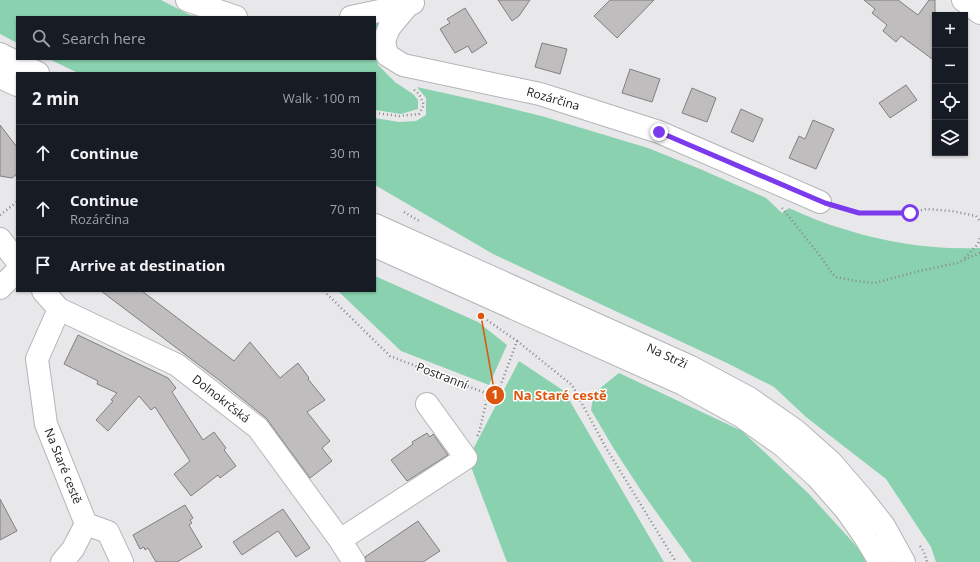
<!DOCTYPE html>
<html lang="en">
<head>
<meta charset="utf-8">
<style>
  body { margin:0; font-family:"Open Sans",sans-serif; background:#242831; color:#f1f3f6 }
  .controls { position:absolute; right:12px; top:12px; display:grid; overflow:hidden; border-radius:0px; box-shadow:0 1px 3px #0004 }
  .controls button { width:36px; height:36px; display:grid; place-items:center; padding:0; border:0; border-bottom:1px solid #363941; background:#171b24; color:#f1f3f6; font:20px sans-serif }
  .stop { position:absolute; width:12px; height:12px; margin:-9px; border:3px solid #7c3aed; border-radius:50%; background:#fff }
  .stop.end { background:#7c3aed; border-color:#fff; box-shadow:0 1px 4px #0008 }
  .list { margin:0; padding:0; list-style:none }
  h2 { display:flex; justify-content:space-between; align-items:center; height:52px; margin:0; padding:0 16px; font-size:17px }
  h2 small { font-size:13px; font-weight:400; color:#9ea1a6 }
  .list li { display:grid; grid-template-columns:26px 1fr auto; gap:12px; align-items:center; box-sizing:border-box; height:56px; padding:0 16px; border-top:1px solid #363941 }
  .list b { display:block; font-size:15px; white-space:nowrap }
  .list p { margin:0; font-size:13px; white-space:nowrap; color:#9ea1a6 }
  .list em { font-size:13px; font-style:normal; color:#9ea1a6 }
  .icon { flex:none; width:22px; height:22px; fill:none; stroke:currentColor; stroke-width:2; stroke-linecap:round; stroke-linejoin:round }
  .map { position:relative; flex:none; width:980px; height:562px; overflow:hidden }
  .search { position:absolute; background:#171b24; box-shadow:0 1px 3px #0004; left:16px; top:16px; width:360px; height:44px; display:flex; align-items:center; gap:10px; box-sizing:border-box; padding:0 14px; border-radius:0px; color:#9ea1a6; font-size:15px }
  .panel { position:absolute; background:#171b24; box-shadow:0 1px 3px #0004; left:16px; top:72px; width:360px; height:220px; border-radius:0px }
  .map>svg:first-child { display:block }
  .green { fill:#89d1af }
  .building { fill:#bfbdbe; stroke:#827f80 }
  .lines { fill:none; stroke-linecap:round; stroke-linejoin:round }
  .minor-casing { stroke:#b4b5b7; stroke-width:24 }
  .path { stroke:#88888a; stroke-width:2.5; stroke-dasharray:1 3; stroke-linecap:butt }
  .minor { stroke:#fff; stroke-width:22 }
  .route { stroke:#7c3aed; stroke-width:5 }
  .labels { text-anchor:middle; stroke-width:3; stroke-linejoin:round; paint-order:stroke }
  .street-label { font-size:12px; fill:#1d1d1e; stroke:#fff }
  .leader { fill:none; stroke:#de560d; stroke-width:1.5 }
  .callout-dot { fill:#de560d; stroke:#fff; stroke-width:1.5 }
  .mark-label { font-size:12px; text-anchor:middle; font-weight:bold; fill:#fff }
  .callout-label { font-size:13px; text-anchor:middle; font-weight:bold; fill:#de560d; stroke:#fff; stroke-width:3; stroke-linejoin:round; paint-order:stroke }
</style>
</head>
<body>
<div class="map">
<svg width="980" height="562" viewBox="0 0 980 562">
  <rect width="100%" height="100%" fill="#e8e8eb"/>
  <g class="green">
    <path d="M0 0H161L190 15 207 17H17V43L0 34Z"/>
    <path d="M385 16 375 44 378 65 395 82 413 94 418 100V109L401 114 375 110V73H78L49 59H375V18Z"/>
    <path d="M417 87 489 103 545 117 648 148 700 169 766 198 782 213 789 208C807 216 825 224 844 229 887 243 934 250 980 248V562H936L931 547 886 479 806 417 774 387 729 364 493 254 375 185V118L399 122 416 121 426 115V98Z"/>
    <path d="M375 276 478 322 507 345 489 385 401 351 338 291H375Z"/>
    <path d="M519 361 564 391 664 562H507L468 459Z"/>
    <path d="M619 373 742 431 808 493 860 550 866 562H692L642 492 614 449 591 410 594 393Z"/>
  </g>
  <g class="building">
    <path d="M498 0H530L519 16 512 21Z"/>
    <path d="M610 0H654L617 38 594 16Z"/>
    <path d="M864 0H898L918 15 929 0H935V61L901 36 896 42 883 31 887 25 872 13 875 9Z"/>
    <path d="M465 8 487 43 472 53 468 46 455 53 440 29 450 23 447 19Z"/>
    <path d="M542 43 567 49 560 74 535 67Z"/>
    <path d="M630 69 660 79 652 102 622 93Z"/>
    <path d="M906 85 917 100 890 118 879 103Z"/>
    <path d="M692 88 716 98 707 122 682 113Z"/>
    <path d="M741 109 763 119 753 142 731 132Z"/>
    <path d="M813 120 834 129 816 169 789 158 799 136 805 139Z"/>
    <path d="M0 125 17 147V174L12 178 0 176Z"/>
    <path d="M101 291H142L234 361 250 342 280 378 298 363 309 378 308 379 325 400 307 412 330 441 322 448 332 461 310 478 266 418 219 380Z"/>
    <path d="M78 335 168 378 176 388 172 392 203 440 214 432 226 448 224 450 236 466 220 478 218 475 191 496 174 474 190 461 155 407 151 410 139 396 108 431 96 420 113 401 111 400 117 393 97 384 98 381 64 364Z"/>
    <path d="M427 433 430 437 433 434 448 455 407 481 391 460 413 444 412 442Z"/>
    <path d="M0 499 17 531 0 540Z"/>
    <path d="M185 505 193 518 190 520 192 523 189 525 202 547 177 562H156L148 548 145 550 144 547 140 549 133 535Z"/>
    <path d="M283 509 310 548 296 557 278 531 242 555 233 542Z"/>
    <path d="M418 521 440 551 423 562H366L365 557Z"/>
  </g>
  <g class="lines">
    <defs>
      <g id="minor">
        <path d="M187 0 236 17"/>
        <path d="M963 0 980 13"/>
        <path d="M408 5 389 28 384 41 387 55 403 65 540 94 659 132 820 202"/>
        <path d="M351 17 408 5 413 3"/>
        <path d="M0 54 38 73"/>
        <path d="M0 77 17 85"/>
        <path d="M375 225 691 367 749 398 795 430 831 462 862 498 884 526 904 562"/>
        <path d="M0 239 17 261"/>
        <path d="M375 246 683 384 741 416 783 446 817 477 846 510 865 537 880 562"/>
        <path d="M0 288 17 271"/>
        <path d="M43 291 59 309 177 365 258 428 340 540 354 562"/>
        <path d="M59 309 37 359 46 424 86 524 108 532 122 562"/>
        <path d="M340 540 466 458 427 404"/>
        <path d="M62 562 73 549 86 524"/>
      </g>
    </defs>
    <use href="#minor" class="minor-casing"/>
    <g class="path">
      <path d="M375 113 399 116 419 114 424 105 419 94 412 88"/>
      <path d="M375 191 376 192 375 195"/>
      <path d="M838 207 859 213H910L926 209 952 211 976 216 980 221"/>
      <path d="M782 208 817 252 835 277 856 281 875 283 919 271 957 263 980 253"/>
      <path d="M404 212 421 222"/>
      <path d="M0 215 17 202"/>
      <path d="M965 258 978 244 980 238"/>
      <path d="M324 291 390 356 488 394 479 433 476 438"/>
      <path d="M487 320 517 341 500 387 489 394"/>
      <path d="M517 341 572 385 606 448 676 562"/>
      <path d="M920 546 924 552 927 562"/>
    </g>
    <use href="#minor" class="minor"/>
  </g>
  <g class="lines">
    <path class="route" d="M659 132 825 203 859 213H910"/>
  </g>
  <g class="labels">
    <g class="street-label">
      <text transform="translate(553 99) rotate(16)" y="4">Rozárčina</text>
      <text transform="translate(667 356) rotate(25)" y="4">Na Strži</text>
      <text transform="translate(442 376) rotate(21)" y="4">Postranní</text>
      <text transform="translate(221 399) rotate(38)" y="4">Dolnokrčská</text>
      <text transform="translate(63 466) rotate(68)" y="4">Na Staré cestě</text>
    </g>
  </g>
  <path class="leader" d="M481 316L495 395"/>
  <g class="callout-dot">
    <circle cx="481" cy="316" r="4"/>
    <circle cx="495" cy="395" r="10"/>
  </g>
  <g class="mark-label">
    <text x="495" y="399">1</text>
  </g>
  <g class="callout-label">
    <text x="560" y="400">Na Staré cestě</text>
  </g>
</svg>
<div class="controls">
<button>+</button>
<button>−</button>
<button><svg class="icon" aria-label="locate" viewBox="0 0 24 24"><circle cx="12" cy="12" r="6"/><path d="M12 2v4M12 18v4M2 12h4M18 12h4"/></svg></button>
<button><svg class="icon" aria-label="layers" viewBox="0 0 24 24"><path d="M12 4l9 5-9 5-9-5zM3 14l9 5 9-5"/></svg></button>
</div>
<div class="stop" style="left:910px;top:213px"></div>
<div class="stop end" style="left:659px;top:132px"></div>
<div class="search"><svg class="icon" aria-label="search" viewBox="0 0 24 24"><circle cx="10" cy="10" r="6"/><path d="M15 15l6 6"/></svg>Search here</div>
<section class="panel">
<h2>2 min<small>Walk · 100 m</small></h2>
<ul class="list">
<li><svg class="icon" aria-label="ahead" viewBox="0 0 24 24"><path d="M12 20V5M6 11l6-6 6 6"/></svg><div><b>Continue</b></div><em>30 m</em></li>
<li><svg class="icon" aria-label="ahead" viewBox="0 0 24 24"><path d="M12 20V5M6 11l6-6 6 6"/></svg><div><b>Continue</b><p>Rozárčina</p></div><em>70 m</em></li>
<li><svg class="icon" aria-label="arrive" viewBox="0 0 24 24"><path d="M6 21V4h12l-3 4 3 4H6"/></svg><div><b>Arrive at destination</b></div></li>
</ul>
</section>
</div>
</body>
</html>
